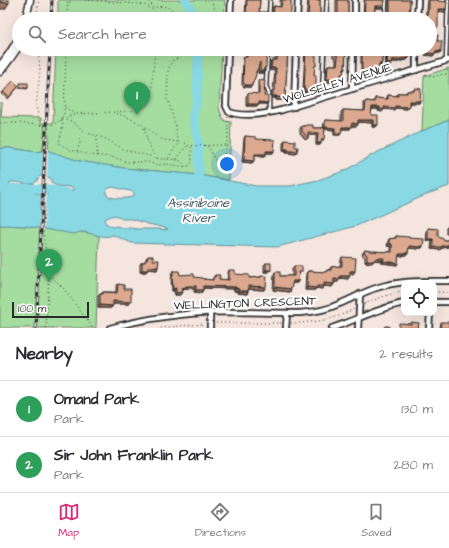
<!DOCTYPE html>
<html lang="en">
<head>
<meta charset="utf-8">
<style>
  body { margin:0; font-family:"Architects Daughter",sans-serif; background:#f7f7f7; color:#2b2b33 }
  .controls { position:absolute; right:12px; bottom:12px; display:grid; overflow:hidden; border-radius:8px; box-shadow:0 4px 16px #0002 }
  .controls button { width:36px; height:36px; display:grid; place-items:center; padding:0; border:0; border-bottom:1px solid #e1e1e2; background:#fff; color:#2b2b33; font:20px sans-serif }
  .scale { position:absolute; left:12px; bottom:10px; width:77px; box-sizing:border-box; padding-left:4px; border:2px solid #2b2b2b; border-top:0; font-size:11px; line-height:14px; white-space:nowrap; color:#2b2b2b; -webkit-text-stroke:3px #fff; paint-order:stroke }
  .you { position:absolute; left:227px; top:164px; width:14px; height:14px; margin:-10px; border:3px solid #fff; border-radius:50%; background:#1a73e8; box-shadow:0 0 0 6px #1a73e833 }
  .badge { display:grid; place-items:center; width:26px; height:26px; border-radius:50%; background:#db2777; color:#fff; font-size:13px; font-weight:700 }
  .pin { position:absolute; translate:-50% -33px; filter:drop-shadow(0 1px 2px #0008) }
  .pin::after { content:''; position:absolute; top:21px; width:14px; height:12px; background:inherit; clip-path:polygon(0 0,100% 0,50% 100%) }
  .list { margin:0; padding:0; list-style:none }
  h2 { display:flex; justify-content:space-between; align-items:center; height:52px; margin:0; padding:0 16px; font-size:17px }
  h2 small { font-size:13px; font-weight:400; color:#7c7c81 }
  .list li { display:grid; grid-template-columns:26px 1fr auto; gap:12px; align-items:center; box-sizing:border-box; height:56px; padding:0 16px; border-top:1px solid #e1e1e2 }
  .list b { display:block; font-size:15px; white-space:nowrap }
  .list p { margin:0; font-size:13px; white-space:nowrap; color:#7c7c81 }
  .list em { font-size:13px; font-style:normal; color:#7c7c81 }
  .icon { flex:none; width:22px; height:22px; fill:none; stroke:currentColor; stroke-width:2; stroke-linecap:round; stroke-linejoin:round }
  .map { position:relative; flex:none; width:449px; height:328px; overflow:hidden }
  .search { position:absolute; background:#fff; box-shadow:0 4px 16px #0002; left:12px; right:12px; top:12px; height:44px; display:flex; align-items:center; gap:10px; box-sizing:border-box; padding:0 14px; border-radius:22px; color:#7c7c81; font-size:15px }
  .sheet { height:164px; background:#fff }
  nav { display:flex; justify-content:space-around; align-items:center; box-sizing:border-box; height:56px; border-top:1px solid #e1e1e2; background:#fff; font-size:11px; color:#7c7c81 }
  nav a { display:grid; justify-items:center; gap:2px }
  nav .on { color:#db2777 }
  .map>svg:first-child { display:block }
  .green { fill:#a5dca0; stroke:#688466 }
  .water { fill:#89d9e5; stroke:#63939b; fill-rule:evenodd }
  .pier { fill:#f4e5de }
  .lines { fill:none; stroke-linecap:round; stroke-linejoin:round }
  .river { stroke:#89d9e5; stroke-width:9 }
  .service-casing { stroke:#2b2b2b; stroke-width:5.5 }
  .minor-casing { stroke:#2b2b2b; stroke-width:8 }
  .secondary-casing { stroke:#2b2b2b; stroke-width:9 }
  .path { stroke:#2b2b2b; stroke-width:1; stroke-dasharray:1 3; stroke-linecap:butt }
  .service { stroke:#fff; stroke-width:2.5 }
  .minor { stroke:#fff; stroke-width:4.5 }
  .secondary { stroke:#fff; stroke-width:6 }
  .rail-casing { stroke:#2b2b2b; stroke-width:3 }
  .rail { stroke:#fff; stroke-width:1.5; stroke-dasharray:4.5; stroke-linecap:butt }
  .wall { fill:#bd917c; stroke:#2b2b2b }
  .shaded-wall { fill:#9a7665; stroke:#2b2b2b }
  .building { fill:#dca990; stroke:#2b2b2b }
  .labels { text-anchor:middle; stroke-width:4; stroke-linejoin:round; paint-order:stroke }
  .street-label { font-size:12px; fill:#2b2b2b; stroke:#fff }
  .water-label { font-size:13px; font-style:italic; fill:#475f63; stroke:#fff }
</style>
</head>
<body>
<div class="map">
<svg width="449" height="328" viewBox="0 0 449 328">
  <rect width="100%" height="100%" fill="#f4e5de"/>
  <filter id="ink" filterUnits="userSpaceOnUse"><feTurbulence type="fractalNoise" baseFrequency=".025" numOctaves="2"/><feDisplacementMap in="SourceGraphic" scale="8" xChannelSelector="R" yChannelSelector="G"/><feConvolveMatrix kernelMatrix="1 2 1 2 8 2 1 2 1" color-interpolation-filters="sRGB"/></filter>
  <g filter="url(#ink)">
    <g class="green">
      <path d="M58 0H182L189 10 192 19H58Z"/>
      <path d="M187 0H225L224 19H197L195 12Z"/>
      <path d="M56 49H195L194 69V97L200 98V49H222L219 108 222 117 225 121 231 122 229 180 199 175 124 168 79 161 48 151 49 135H44L43 150 37 152 10 148H0V102L2 104 1 117 41 118V123H53Z"/>
      <path d="M449 68V120L422 131 424 76Z"/>
      <path d="M0 225 26 226 53 230 92 233 99 235 96 328H0Z"/>
    </g>
    <path class="water" d="M449 120V186L430 193 356 226 277 247 132 243 113 235C100 241 86 227 74 234L26 226 0 225V148H10L37 152 46 150 79 161 124 168 199 175 256 186H290L318 180 344 171 374 154 422 131ZM40 176 48 177 51 179V183L57 186 71 187 73 188V190C67 192 62 190 57 190 53 191 49 194 45 195 39 195 35 192 29 192 22 190 14 191 9 185L10 182C11 182 16 182 17 182 25 183 35 188 38 178ZM113 187 125 190 131 191 134 193V195C133 196 132 197 131 197 127 199 109 199 107 195 106 194 106 192 106 191L109 188ZM116 215 122 219H132L148 224 162 227 168 229 167 230 159 229H137L129 228H122L117 226 113 227 105 223V219L111 216Z"/>
    <g class="pier">
      <path d="M43 148 48 149 47 179 42 178Z"/>
      <path d="M41 193H46L44 231H39Z"/>
    </g>
    <g class="lines">
      <g class="river">
        <path d="M185 0 191 9 195 19"/>
        <path d="M198 49 197 100 193 116 199 146 198 158 199 172 198 186"/>
        <path d="M0 188 45 189 67 193"/>
      </g>
      <defs>
        <g id="service">
          <path d="M269 19 270 0"/>
          <path d="M326 19 327 0"/>
          <path d="M385 19 386 0"/>
          <path d="M268 49 266 86 269 94V113"/>
          <path d="M446 61 448 0"/>
          <path d="M382 80 384 49"/>
          <path d="M322 98 324 49"/>
        </g>
        <g id="minor">
          <path d="M230 19 231 0"/>
          <path d="M297 19 298 0"/>
          <path d="M355 19V0"/>
          <path d="M417 19 418 0"/>
          <path d="M228 49 226 106 229 112C244 117 266 114 282 110L449 60"/>
          <path d="M416 70V49"/>
          <path d="M352 89 353 49"/>
          <path d="M294 107 296 49"/>
          <path d="M434 302H449"/>
          <path d="M110 328C147 318 185 313 223 312 249 312 275 313 300 313 314 312 327 310 339 304 352 299 363 292 376 288 400 280 424 281 449 281"/>
          <path d="M210 328V313"/>
          <path d="M286 328 287 313"/>
          <path d="M332 328C356 320 379 308 404 303"/>
          <path d="M358 328 360 294"/>
          <path d="M429 328 430 313"/>
        </g>
        <g id="secondary">
          <path d="M26 19 30 0"/>
          <path d="M0 66 9 54 19 38"/>
          <path d="M0 72 10 59 19 46"/>
        </g>
      </defs>
      <use href="#service" class="service-casing"/>
      <use href="#minor" class="minor-casing"/>
      <use href="#secondary" class="secondary-casing"/>
      <g class="path">
        <path d="M85 0 140 4C149 6 155 9 156 19"/>
        <path d="M145 0 151 3 152 7"/>
        <path d="M211 0 219 19"/>
        <path d="M68 6 71 0"/>
        <path d="M152 8C167 4 172 8 180 19"/>
        <path d="M36 19 39 0"/>
        <path d="M67 19 68 0"/>
        <path d="M37 49 39 58 40 72 36 105 38 115 41 125"/>
        <path d="M66 49 64 113 61 119 63 125 59 143 70 150 91 155 112 157 128 162H148L157 165 166 164 186 167"/>
        <path d="M426 74C433 80 438 74 446 74L448 67"/>
        <path d="M65 107 75 114"/>
        <path d="M116 112 137 110 145 107 149 103 151 95 155 49"/>
        <path d="M62 119 71 121 87 133 98 136 106 139 123 149 160 159H168L176 146 181 143"/>
        <path d="M0 123H18L49 126 56 123 61 119 76 114 113 112 127 117 143 125 159 138 164 140 185 143 189 146 220 145H227"/>
        <path d="M144 128 149 146 156 158"/>
        <path d="M97 136V155"/>
        <path d="M178 142 176 135V128L169 103 167 100 168 71 172 61 184 55 185 49"/>
        <path d="M187 146 177 158V160L181 161 186 167 190 165 192 162 191 147"/>
        <path d="M207 146 209 148 215 160C231 161 227 126 228 116"/>
        <path d="M77 151 80 143 79 137 84 132"/>
        <path d="M168 159 177 160"/>
        <path d="M49 274 64 289 93 328"/>
        <path d="M434 292H449"/>
        <path d="M364 304C377 299 390 293 404 292"/>
        <path d="M216 323H282"/>
        <path d="M291 323C308 323 324 321 339 316 344 314 349 311 354 309"/>
        <path d="M46 328 49 273 43 233 47 136 49 126"/>
        <path d="M161 328 178 326 204 324"/>
      </g>
      <use href="#service" class="service"/>
      <use href="#minor" class="minor"/>
      <use href="#secondary" class="secondary"/>
      <defs>
        <g id="rail">
          <path d="M51 19 52 0"/>
          <path d="M36 328 50 49"/>
        </g>
      </defs>
      <use href="#rail" class="rail-casing"/>
      <use href="#rail" class="rail"/>
    </g>
    <g class="wall">
      <path d="M246 0H260L259 12 268 19H247V15H245Z"/>
      <path d="M280 0H291L289 19H272V8L274 6 280 7Z"/>
      <path d="M308 0H320V19H306Z"/>
      <rect x="336" y="0" width="12" height="19"/>
      <path d="M364 0H385L383 8H375L374 19H363Z"/>
      <path d="M389 0H410L409 19H389Z"/>
      <path d="M428 0H438V1L446 9 445 12 438 11 435 35 441 51 440 53 434 54 433 56 425 55V52H424V49H430V19H425L426 11 427 10Z"/>
      <path d="M245 49H267L264 70 263 73H258V67L252 85 251 87H244L242 85 243 59 244 57H246V52L245 50Z"/>
      <path d="M276 49H288L285 98 284 100H275V98H272L271 92 273 90 275 71 270 70V62L272 60H275Z"/>
      <path d="M305 49H315L313 90H312L310 93H303L304 91H303Z"/>
      <path d="M327 49H346L345 69 343 71 341 78 338 82H325L327 67 328 65H336V59H335V57H333V53L327 52Z"/>
      <path d="M361 49H382V63L379 66V71L377 73 370 72 368 74H361Z"/>
      <path d="M398 49H407L409 58 407 60 400 61 399 62H392L391 66 386 65 387 53 388 50 391 54H398Z"/>
      <path d="M259 80 264 96 268 103 266 104H259L258 106H246V96L248 94H258V82Z"/>
      <path d="M19 86 8 99 1 94 3 92Z"/>
      <path d="M415 88 420 101 419 103H409V107L407 109 395 108 394 110 384 109 382 112 378 111V109H372L371 115 378 125 376 127H372V123L358 122V124L357 126H351V127L350 129H342L340 135H334V130L325 129 323 141H321V143L320 145H316V135H308V138L306 140 300 133V128L302 126H305L306 125 313 128H323L324 123 325 120 341 121V112L343 110 364 111V103L366 101 374 102 375 98 386 99 388 95 396 96 398 93H406L407 91H413Z"/>
      <path d="M245 136 256 139 273 153H266V154L264 157 254 156 252 163 242 162 244 138Z"/>
      <path d="M285 140 295 147 297 151 296 154 286 153V151H283V143Z"/>
      <path d="M448 226 449 234H446V228Z"/>
      <path d="M428 228 440 238 443 240H449V247H445L444 248H441L440 250 431 249 432 241H426L427 231Z"/>
      <path d="M396 236 409 238 423 246 422 248H419L418 249 409 248 408 253 407 255H404L403 256H399L397 265 382 263V261L374 260 372 263 365 262V258L362 254 365 250 369 251 391 252V247L387 246 388 241 389 239 395 238Z"/>
      <path d="M148 256 153 260 158 267 157 270 148 269 146 272H140V264L142 262H144L146 260V258Z"/>
      <path d="M342 257 355 271 353 274H350L348 279 340 278 338 282H334V284L332 287 324 286 322 289 316 288 315 290H305L306 273 308 271 326 272 327 270H329L331 267 340 266 341 260Z"/>
      <path d="M266 263 269 272H264V265Z"/>
      <path d="M294 266 300 274H299L298 281 297 283H292L290 292 273 290 274 274 275 272 280 276H292V268Z"/>
      <path d="M229 270 235 274 249 278 260 277 261 276 264 290 248 289V291L247 294 237 293V291H234V289L203 288V290L201 293 194 292V289L185 288 184 290H181L182 292 180 295H175L174 291H172L171 279 172 277 171 274 173 271 180 275 203 279 212 280 215 275 219 279 227 280 228 273Z"/>
      <path d="M118 284 124 289 129 304H113L111 308H98V296L100 294H101L103 292H116V287Z"/>
    </g>
    <g class="shaded-wall">
      <path d="M0 2 9 3 5 9H0Z"/>
      <path d="M375 6H384L383 8H373Z"/>
      <path d="M438 9H446L445 12 437 11Z"/>
      <path d="M328 50H335L333 53 327 52Z"/>
      <path d="M441 51 440 53 434 54 433 56 425 55 427 53Z"/>
      <path d="M409 58 407 60 400 61 399 62H391L392 60Z"/>
      <path d="M387 63 392 64 391 66 386 65Z"/>
      <path d="M271 68H276L275 71 270 70Z"/>
      <path d="M370 70 379 71 377 73 370 72 368 74H361L362 72Z"/>
      <path d="M260 71H264L263 73H258Z"/>
      <path d="M327 79 339 80 338 82H325Z"/>
      <path d="M246 85H252L251 87H244Z"/>
      <path d="M20 87 28 88 27 89 20 88Z"/>
      <path d="M313 88H315L310 93H303L305 91Z"/>
      <path d="M273 96H277L275 98H272Z"/>
      <path d="M277 97 285 98 284 100H275Z"/>
      <path d="M409 101H420L419 103H407Z"/>
      <path d="M259 102 268 103 266 104H258Z"/>
      <path d="M248 104H259L258 106H246Z"/>
      <path d="M395 106 409 107 407 109 395 108 394 110 382 109 384 107Z"/>
      <path d="M372 107H380L378 109H370Z"/>
      <path d="M380 109 384 110 382 112 378 111Z"/>
      <path d="M358 120H373L372 123 357 122Z"/>
      <path d="M352 123 358 124 357 126H350Z"/>
      <path d="M373 125H378L376 127H372Z"/>
      <path d="M325 127 335 128 334 130 323 129Z"/>
      <path d="M342 127H351L350 129H340Z"/>
      <path d="M308 132 318 133 316 135H307Z"/>
      <path d="M335 132 341 133 340 135H334Z"/>
      <path d="M317 143H321L320 145H316Z"/>
      <path d="M284 149H288L286 151H283Z"/>
      <path d="M266 151H274L273 153H264Z"/>
      <path d="M288 151H297L296 154 286 153Z"/>
      <path d="M255 154H266L264 157 253 156Z"/>
      <path d="M244 160 254 161 252 163 242 162Z"/>
      <path d="M428 239H433L432 241H426Z"/>
      <path d="M389 244H392L391 247 387 246Z"/>
      <path d="M446 245H449V247H445L444 248H441L440 250 431 249 433 247 442 246Z"/>
      <path d="M409 246H423L422 248H419L418 249 407 248Z"/>
      <path d="M405 253H408L407 255H404L403 256H397L399 254Z"/>
      <path d="M376 258H384L382 261 374 260Z"/>
      <path d="M367 260 374 261 372 263 365 262Z"/>
      <path d="M383 261 398 263 397 265 382 263Z"/>
      <path d="M148 267H158L157 270 147 269Z"/>
      <path d="M142 270H148L146 272H140Z"/>
      <path d="M266 270H271L269 272H264Z"/>
      <path d="M350 271H355L353 274H348Z"/>
      <path d="M340 276H350L348 279 338 278Z"/>
      <path d="M334 279H340L338 282H332Z"/>
      <path d="M293 281H298L297 283H291Z"/>
      <path d="M324 283 334 284 332 287 324 286 322 289 316 288 315 290H305L307 287 317 286Z"/>
      <path d="M186 286H196L194 289 185 288 184 290H179L181 288Z"/>
      <path d="M203 286 236 287 234 289 201 288Z"/>
      <path d="M249 286 266 287 264 290 247 289Z"/>
      <path d="M275 287 291 289 290 292 273 290Z"/>
      <path d="M176 288 174 291H172L173 289Z"/>
      <path d="M236 288 239 289 237 291H234Z"/>
      <path d="M196 290H203L201 293 194 292Z"/>
      <path d="M238 291H248L247 294 237 293Z"/>
      <path d="M182 292 180 295H175L176 293Z"/>
      <path d="M113 301 131 302 129 304H111Z"/>
      <path d="M100 305 113 306 111 308H98Z"/>
    </g>
    <g class="building">
      <path d="M0 0H9V3L0 2Z"/>
      <path d="M247 0H260L259 12H268V19H248L249 13H246Z"/>
      <path d="M282 0H291V12L289 19H279V18H273L274 6 281 7Z"/>
      <path d="M309 0H320V19H308Z"/>
      <path d="M338 0H348V19H336V18H338Z"/>
      <path d="M365 0H385L384 6H375L374 19H364Z"/>
      <path d="M390 0H410L409 19H390Z"/>
      <path d="M429 0H438V1L447 2 446 9H438V27H436L435 35H438L437 41H442L441 51 435 52V54L427 53V50H426V49H430V19H427L428 9H429Z"/>
      <path d="M247 49H267L266 68H264V71H260V62L257 71H256V75L252 85H246L243 83 244 57H247L248 50Z"/>
      <path d="M278 49H288L285 98 277 97V96H273V90H275L276 68H271L272 60H277Z"/>
      <path d="M306 49H315V56H316V66L315 65 314 75H316V84L315 88H313V90H311V91H305V89H304Z"/>
      <path d="M328 49H346L345 69H344L343 74H341V78L339 77V80L327 79 328 65H337L338 57H337V54H334L335 50H328Z"/>
      <path d="M362 49H382V63H381V64H379V71L370 70V72H362Z"/>
      <path d="M399 49H407V50H409V58L400 59V60H392V64L387 63 388 50 391 51V54H399Z"/>
      <path d="M259 80 265 81 264 96H268V103L259 102V104H248V94L249 93 259 94Z"/>
      <path d="M13 81 19 86 9 97 3 92Z"/>
      <path d="M20 83H28V88L20 87Z"/>
      <path d="M415 88 421 89 420 101H409V107L395 106V108L384 107V110L380 109V107H372L371 115H378V125H373V120H358V124L352 123 351 127H342L341 133 335 132V128L325 127V120L343 121V110L365 111 366 101 375 102V98L388 99V95L398 96V93H407V91H414Z"/>
      <path d="M306 125H313V128H325L324 139H322L321 143H317L318 133 308 132V138L302 131V126H306Z"/>
      <path d="M245 136 256 137V139L275 140 274 151H266V154H255L254 161 244 160Z"/>
      <path d="M285 140 295 141V147H298L297 151H288V149H284Z"/>
      <rect x="448" y="226" width="1" height="6"/>
      <path d="M428 228 438 229V236L440 238H443V240H449V245H446V246H442L441 247H433V239H428Z"/>
      <path d="M396 236 409 237V238L424 239 423 246H420V247L409 246 408 253H405V254H399L398 263 383 261 384 258H376L374 261 367 260V255L364 252 365 250H366L369 251 392 252V244H389V239L396 238Z"/>
      <path d="M148 256H153V260H159L158 267H148V270H142V262H145V260H147Z"/>
      <path d="M342 257 356 258 355 271H350V276H340V279H334V284L324 283V286H317V288L307 287 308 271 327 272V270H331V267L342 266Z"/>
      <rect x="266" y="263" width="5" height="7"/>
      <path d="M294 266H302V272H299L298 281H293L291 289 275 287V272H280V276H294Z"/>
      <path d="M229 270H235V274L249 275V278L261 277V276H267L266 287 249 286 248 291H238L239 289 236 288V287L203 286V290H196V286H186V287L181 288 182 292 176 293V288L173 289 172 276H173V271H179L180 275 194 274V277L203 278V279L213 280V277H215V275H220L219 279 229 280Z"/>
      <path d="M118 284 124 285V289H131V302L113 301V306L100 305V294H103V292L117 293Z"/>
      <path d="M411 322 419 323 418 328H399V323L411 324Z"/>
      <path d="M441 322H449V328H440Z"/>
      <path d="M385 326H389V328H384Z"/>
    </g>
  </g>
  <g class="labels">
    <g class="street-label">
      <text transform="translate(337 83) rotate(-17)" y="4">WOLSELEY AVENUE</text>
      <text transform="translate(245 303) rotate(-2)" y="4">WELLINGTON CRESCENT</text>
    </g>
    <g class="water-label">
      <text x="198" y="207">Assiniboine<tspan x="198" dy="15">River</tspan></text>
    </g>
  </g>
</svg>
<div class="controls">
<button><svg class="icon" aria-label="locate" viewBox="0 0 24 24"><circle cx="12" cy="12" r="6"/><path d="M12 2v4M12 18v4M2 12h4M18 12h4"/></svg></button>
</div>
<div class="scale">100 m</div>
<div class="you"></div>
<div class="pin badge" style="left:137px;top:115px;background:#2e9e5b">1</div>
<div class="pin badge" style="left:49px;top:282px;background:#2e9e5b">2</div>
<div class="search"><svg class="icon" aria-label="search" viewBox="0 0 24 24"><circle cx="10" cy="10" r="6"/><path d="M15 15l6 6"/></svg>Search here</div>
</div>
<section class="sheet">
<h2>Nearby<small>2 results</small></h2>
<ul class="list">
<li><span class="badge" style="background:#2e9e5b">1</span><div><b>Omand Park</b><p>Park</p></div><em>130 m</em></li>
<li><span class="badge" style="background:#2e9e5b">2</span><div><b>Sir John Franklin Park</b><p>Park</p></div><em>280 m</em></li>
</ul>
</section>
<nav>
<a class="on"><svg class="icon" aria-label="map" viewBox="0 0 24 24"><path d="M3 6l6-2 6 2 6-2v14l-6 2-6-2-6 2zM9 4v14M15 6v14"/></svg>Map</a>
<a><svg class="icon" aria-label="directions" viewBox="0 0 24 24"><path d="M12 3l9 9-9 9-9-9zM9 14v-3h6M13 9l2 2-2 2"/></svg>Directions</a>
<a><svg class="icon" aria-label="saved" viewBox="0 0 24 24"><path d="M7 4h10v16l-5-4-5 4z"/></svg>Saved</a>
</nav>
</body>
</html>
